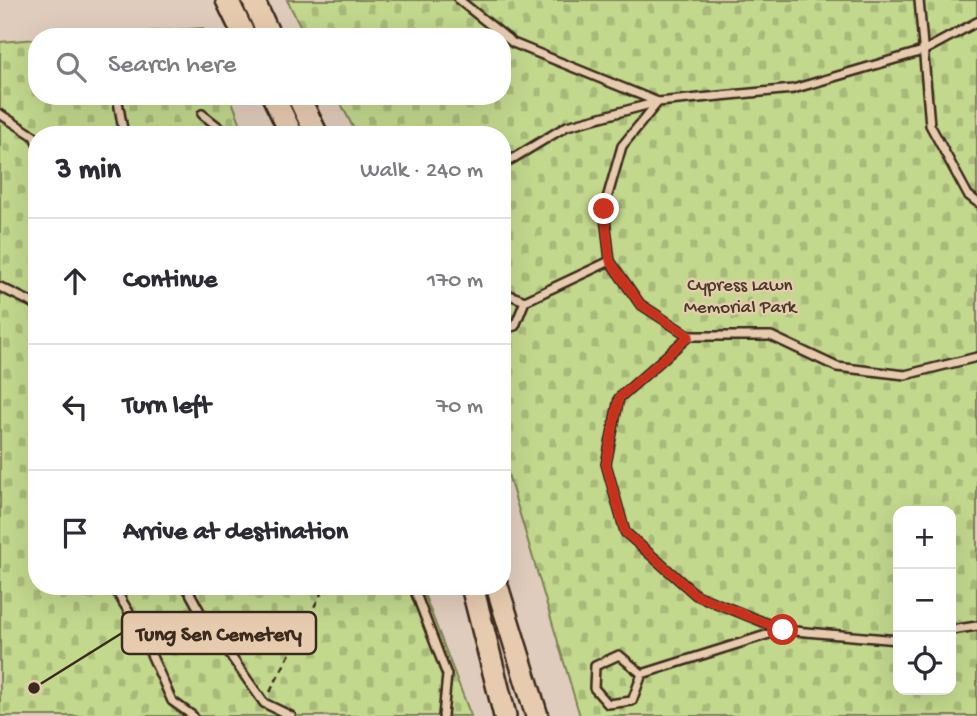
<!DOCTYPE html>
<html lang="en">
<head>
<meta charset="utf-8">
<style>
  body { margin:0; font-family:"Gochi Hand",sans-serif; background:#f7f7f7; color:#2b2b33 }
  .controls { position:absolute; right:21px; bottom:21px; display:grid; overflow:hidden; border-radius:14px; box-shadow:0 7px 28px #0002 }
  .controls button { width:63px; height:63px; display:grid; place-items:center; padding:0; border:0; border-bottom:2px solid #e1e1e2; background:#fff; color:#2b2b33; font:35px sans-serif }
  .stop { position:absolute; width:21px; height:21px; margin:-16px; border:5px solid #c8321e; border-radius:50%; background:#fff }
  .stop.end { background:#c8321e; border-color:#fff; box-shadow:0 2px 7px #0008 }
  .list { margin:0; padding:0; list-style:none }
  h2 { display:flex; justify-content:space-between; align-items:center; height:91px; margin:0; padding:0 28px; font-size:30px }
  h2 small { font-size:23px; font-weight:400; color:#7c7c81 }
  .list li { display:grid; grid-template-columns:46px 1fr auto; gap:21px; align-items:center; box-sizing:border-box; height:126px; padding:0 28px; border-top:2px solid #e1e1e2 }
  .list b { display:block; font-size:26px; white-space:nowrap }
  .list em { font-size:23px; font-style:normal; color:#7c7c81 }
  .icon { flex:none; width:38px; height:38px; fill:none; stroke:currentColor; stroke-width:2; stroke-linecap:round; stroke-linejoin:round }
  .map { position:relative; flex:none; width:977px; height:716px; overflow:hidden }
  .search { position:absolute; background:#fff; box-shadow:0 7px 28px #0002; left:28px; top:28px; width:483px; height:77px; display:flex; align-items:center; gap:18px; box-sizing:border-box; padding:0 24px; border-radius:28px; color:#7c7c81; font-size:26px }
  .panel { position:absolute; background:#fff; box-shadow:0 7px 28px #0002; left:28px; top:126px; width:483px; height:469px; border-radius:28px }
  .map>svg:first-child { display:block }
  .cemetery { fill:url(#cemetery-stones); stroke:#7e8156; stroke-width:2; fill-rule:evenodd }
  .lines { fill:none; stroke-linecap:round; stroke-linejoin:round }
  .lane-casing { stroke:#3b2a1e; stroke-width:12 }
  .secondary-casing { stroke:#3b2a1e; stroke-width:26 }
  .path { stroke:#3b2a1e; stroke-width:2.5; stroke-dasharray:7 5; stroke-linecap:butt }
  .lane { stroke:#e7cbae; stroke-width:7 }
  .secondary { stroke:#e7cbae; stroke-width:21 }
  .route { stroke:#c8321e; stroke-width:9 }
  .labels { text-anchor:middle; stroke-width:5; stroke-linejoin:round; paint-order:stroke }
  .park-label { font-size:19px; fill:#483b29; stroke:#e7cbae }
  .leader { fill:none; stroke:#3b2a1e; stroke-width:2.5 }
  .callout-dot { fill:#3b2a1e; stroke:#e7cbae; stroke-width:2.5 }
  .callout { fill:#e7cbae; stroke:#3b2a1e; stroke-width:2.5 }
  .callout-label { font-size:21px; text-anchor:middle; font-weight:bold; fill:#3b2a1e }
</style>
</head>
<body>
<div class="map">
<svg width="977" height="716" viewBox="0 0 977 716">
  <defs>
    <pattern id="cemetery-stones" width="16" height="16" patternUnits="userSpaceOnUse" patternTransform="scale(1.75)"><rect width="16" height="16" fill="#c2d88d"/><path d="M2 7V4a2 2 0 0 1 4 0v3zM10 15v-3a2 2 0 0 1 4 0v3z" fill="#a8ba79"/></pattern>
  </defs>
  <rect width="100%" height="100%" fill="#e0ccbc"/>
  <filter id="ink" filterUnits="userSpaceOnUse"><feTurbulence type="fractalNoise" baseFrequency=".0143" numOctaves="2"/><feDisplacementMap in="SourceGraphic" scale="14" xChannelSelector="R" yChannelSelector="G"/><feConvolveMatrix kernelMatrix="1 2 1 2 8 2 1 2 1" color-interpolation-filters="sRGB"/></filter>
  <g filter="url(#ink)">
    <g class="cemetery">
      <path d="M287 0H977V716H580L502 454V135H357L337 96H502V37H306ZM898 511H951V690H898Z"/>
      <path d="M203 28 206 37H73Z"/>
      <path d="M37 39V96H230L245 135H37V586H421L471 716H0V42Z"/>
    </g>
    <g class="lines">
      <defs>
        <g id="lane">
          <path d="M459 0 513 43 658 102 622 146 604 209 610 261 640 304 689 336"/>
          <path d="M919 0 930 125 968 195 977 202"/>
          <path d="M117 96 124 135"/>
          <path d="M0 114 34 136 37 144"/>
          <path d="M202 114 229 135"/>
          <path d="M502 165 567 126 658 102 793 89 923 51 977 22"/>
          <path d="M0 287 37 305"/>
          <path d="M502 292 525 301"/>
          <path d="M502 329 515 326 525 301 610 261"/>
          <path d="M113 586 141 632 172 701 193 716"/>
          <path d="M186 586 203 617 264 703 291 716"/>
          <path d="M413 586 447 675 443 716"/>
          <path d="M951 630 977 626"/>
          <path d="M898 640 783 630 696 595 625 532 606 464 619 398 689 336H771L837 367 905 375 977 357"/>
          <path d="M642 674 632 701 608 704 594 688 595 666 619 655 642 674 782 630"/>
        </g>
        <g id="secondary">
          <path d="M227 0 245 37"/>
          <path d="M253 0 270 37"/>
          <path d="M273 96 292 135"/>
          <path d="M298 96 317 135"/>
          <path d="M472 586 505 716"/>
          <path d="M497 586 537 716"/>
        </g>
      </defs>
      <use href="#lane" class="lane-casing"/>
      <use href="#secondary" class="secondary-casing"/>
      <path class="path" d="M270 692 325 586"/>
      <use href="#lane" class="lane"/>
      <use href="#secondary" class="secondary"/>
    </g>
  </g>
  <g class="lines" filter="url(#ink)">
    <path class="route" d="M604 209 610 261 640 304 689 336 619 398 606 464 625 532 696 595 783 630"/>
  </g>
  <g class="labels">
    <g class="park-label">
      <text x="740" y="290">Cypress Lawn<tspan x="740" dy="22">Memorial Park</tspan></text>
    </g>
  </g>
  <path class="leader" d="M34 688L122 633"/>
  <circle class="callout-dot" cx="34" cy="688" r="7"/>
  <rect class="callout" x="122" y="612" width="194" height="42" rx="7"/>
  <g class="callout-label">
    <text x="219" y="640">Tung Sen Cemetery</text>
  </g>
</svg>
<div class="controls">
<button>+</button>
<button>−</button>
<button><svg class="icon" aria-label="locate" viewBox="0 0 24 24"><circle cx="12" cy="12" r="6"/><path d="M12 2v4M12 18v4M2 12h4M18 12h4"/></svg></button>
</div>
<div class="stop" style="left:783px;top:630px"></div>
<div class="stop end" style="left:604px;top:209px"></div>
<div class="search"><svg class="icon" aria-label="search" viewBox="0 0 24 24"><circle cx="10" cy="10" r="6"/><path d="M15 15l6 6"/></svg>Search here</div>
<section class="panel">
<h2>3 min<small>Walk · 240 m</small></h2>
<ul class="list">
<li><svg class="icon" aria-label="ahead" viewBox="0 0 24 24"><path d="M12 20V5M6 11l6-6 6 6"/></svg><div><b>Continue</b></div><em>170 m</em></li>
<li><svg class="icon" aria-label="left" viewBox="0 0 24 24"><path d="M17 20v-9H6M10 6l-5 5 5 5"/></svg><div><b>Turn left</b></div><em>70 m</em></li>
<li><svg class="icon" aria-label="arrive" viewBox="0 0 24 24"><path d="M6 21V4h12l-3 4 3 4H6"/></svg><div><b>Arrive at destination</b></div></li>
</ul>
</section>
</div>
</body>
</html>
